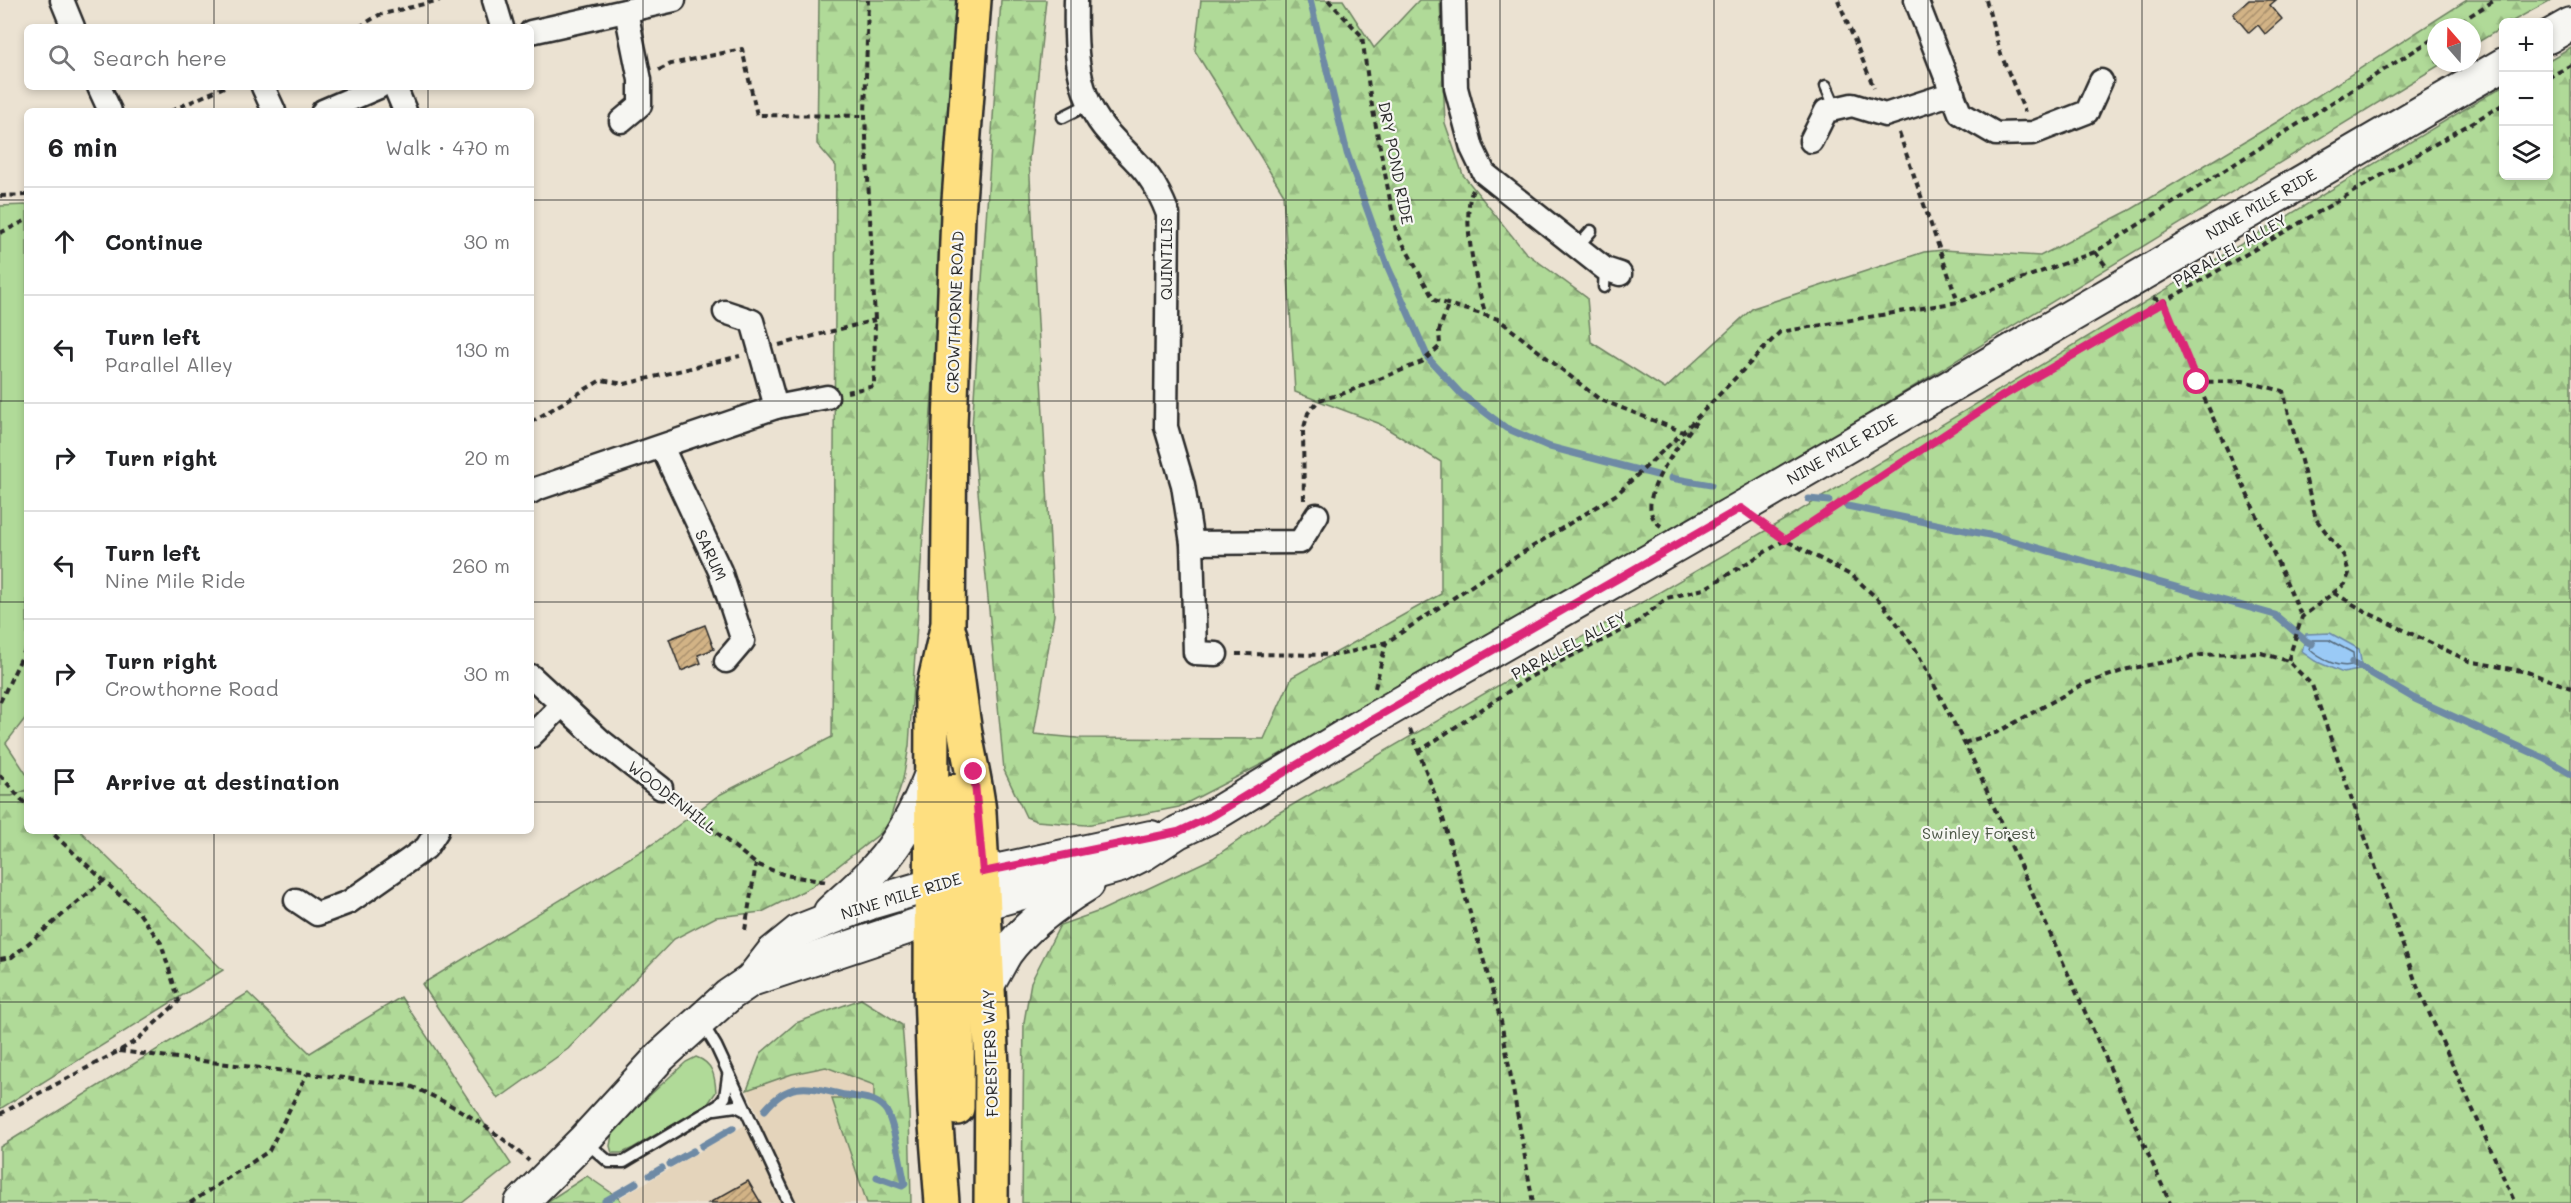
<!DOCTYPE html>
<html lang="en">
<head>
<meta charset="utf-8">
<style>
  body { margin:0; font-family:Mali,sans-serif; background:#f6f6f6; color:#202124 }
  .controls { position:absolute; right:18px; top:18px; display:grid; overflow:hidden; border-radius:9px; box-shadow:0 3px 9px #0003 }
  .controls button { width:54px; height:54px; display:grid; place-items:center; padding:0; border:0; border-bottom:2px solid #e0e0e0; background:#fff; color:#202124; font:30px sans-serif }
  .compass { position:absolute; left:2427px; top:18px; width:54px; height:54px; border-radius:50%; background:#fff; box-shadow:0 3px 9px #0003; rotate:340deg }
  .stop { position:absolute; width:18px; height:18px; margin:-14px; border:4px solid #db2777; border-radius:50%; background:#fff }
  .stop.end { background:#db2777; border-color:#fff; box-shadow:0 2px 6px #0008 }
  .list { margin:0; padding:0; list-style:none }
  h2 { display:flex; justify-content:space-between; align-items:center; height:78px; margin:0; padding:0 24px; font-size:26px }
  h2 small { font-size:20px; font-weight:400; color:#757577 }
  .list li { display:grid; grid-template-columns:39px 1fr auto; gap:18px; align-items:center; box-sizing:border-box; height:108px; padding:0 24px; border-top:2px solid #e0e0e0 }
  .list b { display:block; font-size:22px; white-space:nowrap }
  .list p { margin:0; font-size:20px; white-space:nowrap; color:#757577 }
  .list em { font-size:20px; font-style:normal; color:#757577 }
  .icon { flex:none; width:33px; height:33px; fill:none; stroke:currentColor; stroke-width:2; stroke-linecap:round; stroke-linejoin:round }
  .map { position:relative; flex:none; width:2571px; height:1203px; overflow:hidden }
  .search { position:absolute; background:#fff; box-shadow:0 3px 9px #0003; left:24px; top:24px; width:510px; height:66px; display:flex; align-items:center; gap:15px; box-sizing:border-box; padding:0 21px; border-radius:9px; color:#757577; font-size:22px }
  .panel { position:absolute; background:#fff; box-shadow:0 3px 9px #0003; left:24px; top:108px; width:510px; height:726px; border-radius:9px }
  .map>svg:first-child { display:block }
  .built { fill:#e4d4bb }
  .green { fill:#b0da98; stroke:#6e8262; stroke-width:1.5 }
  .forest { fill:url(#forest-firs); stroke:#6e8262; stroke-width:1.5 }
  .water { fill:#9acaf6; stroke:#6e8aa5; stroke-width:1.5 }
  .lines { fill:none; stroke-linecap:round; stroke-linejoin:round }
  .shore { stroke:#576b7c; stroke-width:1.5 }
  .stream { stroke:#6e8aa5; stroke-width:7 }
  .building { fill:url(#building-hatch); stroke:#2b2b2b; stroke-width:1.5 }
  .lane-casing { stroke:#2b2b2b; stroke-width:15 }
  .street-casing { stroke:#2b2b2b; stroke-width:27 }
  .secondary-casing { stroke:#2b2b2b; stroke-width:36 }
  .primary-casing { stroke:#2b2b2b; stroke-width:38 }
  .path { stroke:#2b2b2b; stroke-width:4; stroke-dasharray:6 4.5; stroke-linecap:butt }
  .lane { stroke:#f6f6f2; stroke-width:10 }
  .street { stroke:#f6f6f2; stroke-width:22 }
  .secondary { stroke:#f6f6f2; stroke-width:32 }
  .primary { stroke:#fedf80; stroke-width:33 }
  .route { stroke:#db2777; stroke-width:8 }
  .grid { fill:none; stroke:#2b2b2b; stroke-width:1.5; stroke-opacity:0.55 }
  .labels { text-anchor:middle; stroke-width:4.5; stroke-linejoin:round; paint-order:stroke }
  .street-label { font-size:16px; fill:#2b2b2b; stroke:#f6f6f2 }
  .park-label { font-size:16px; fill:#4c5746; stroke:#f6f6f2 }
</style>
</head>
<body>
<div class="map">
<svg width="2571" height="1203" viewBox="0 0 2571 1203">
  <defs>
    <pattern id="forest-firs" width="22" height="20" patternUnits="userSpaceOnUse" patternTransform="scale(1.5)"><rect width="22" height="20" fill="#b0da98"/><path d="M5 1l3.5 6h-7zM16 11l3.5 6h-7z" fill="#98bb83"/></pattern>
    <pattern id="building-hatch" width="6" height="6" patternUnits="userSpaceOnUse" patternTransform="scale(1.5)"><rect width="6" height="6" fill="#d2b386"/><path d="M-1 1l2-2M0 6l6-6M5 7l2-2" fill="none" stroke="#ab926e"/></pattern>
  </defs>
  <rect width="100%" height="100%" fill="#ebe2d2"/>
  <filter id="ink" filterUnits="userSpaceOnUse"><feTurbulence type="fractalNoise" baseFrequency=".0167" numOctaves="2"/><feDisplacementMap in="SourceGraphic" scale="12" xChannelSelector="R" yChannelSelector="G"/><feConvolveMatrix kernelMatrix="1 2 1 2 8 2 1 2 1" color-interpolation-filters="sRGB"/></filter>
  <g filter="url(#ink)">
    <path class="built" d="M826 1067 874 1085V1099H833L867 1203H622L619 1198 759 1117 747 1090 792 1074Z"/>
    <g class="green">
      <path d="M27 205V716L6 743 27 775V790L12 796H0V206Z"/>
      <path d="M696 1057C713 1063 715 1076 716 1092L707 1105 633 1148 622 1153H612L610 1146 613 1129 686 1062Z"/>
    </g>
    <g class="forest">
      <path d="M819 0H958L909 746 903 779 887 828 811 887 762 912 716 917 674 939 568 1049 498 1099 422 984 656 842 719 795 832 737 836 166 817 144Z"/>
      <path d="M1001 0H1046L1029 159 1054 615 1034 734 1077 738 1264 739 1292 677 1441 594V462L1378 423 1295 392 1283 193 1195 51 1201 0H1343L1374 48 1419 0H1440L1445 123 1463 175 1525 252 1587 298 1591 342 1665 389 1753 308 1924 252 1943 250 2040 256 2132 209 2277 122 2467 0H2551L2511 22H2504L2503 27 2472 46V27H2436V63H2443L1813 448 1440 665 1264 763 1179 807 1086 825 1036 821 1026 817 1004 770 972 427Z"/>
      <path d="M2571 47V1203H1022L1024 1022 1031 982 1060 925 1100 911 1213 858 1275 815 1784 520 2503 86 2504 176H2548L2549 60Z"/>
      <path d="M27 790V831H80L223 970 0 1109V796H12Z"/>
      <path d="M248 993 310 1053 401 997 511 1164 462 1203H0V1147Z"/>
      <path d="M861 999 902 1025 909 1108 911 1203H867L832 1099H874V1085L826 1067 792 1074 747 1090 761 1053 796 1023Z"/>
      <path d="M587 1176 619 1198 622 1203H545Z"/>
    </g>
    <path class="water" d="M2330 633 2359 649 2361 661 2359 670 2343 673 2315 661 2302 652 2306 634Z"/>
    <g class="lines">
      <path class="shore" d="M2312 640H2329L2353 653 2354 664C2341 670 2320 659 2309 649Z"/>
      <g class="stream">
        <path d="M1310 0 1347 153 1387 265 1428 358 1461 394 1506 428 1550 447 1657 475"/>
        <path d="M1671 478 1711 485"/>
        <path d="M1809 499 1829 501"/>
        <path d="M1847 506 1999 537 2275 615 2306 641 2312 644"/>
        <path d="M2352 662 2415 699 2546 759 2571 774"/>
        <path d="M765 1110C791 1078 811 1088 845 1095 859 1098 873 1096 884 1108 894 1117 901 1169 905 1184L902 1186 877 1177"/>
        <path d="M702 1146 733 1128"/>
        <path d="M670 1164 693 1151"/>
        <path d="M650 1175 662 1168"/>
        <path d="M605 1201 636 1183"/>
      </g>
    </g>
    <g class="building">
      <path d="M2249 0H2276L2270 5 2282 19 2265 34 2258 25 2249 33 2233 14Z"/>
      <path d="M705 625 714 649 698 655 701 663 681 671 669 639Z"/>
      <path d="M748 1181 761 1203H709Z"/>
    </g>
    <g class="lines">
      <defs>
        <g id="lane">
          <path d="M1826 86 1836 109"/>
          <path d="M1063 117 1089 104"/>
          <path d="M1577 247 1591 231"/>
          <path d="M1604 287 1605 269"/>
          <path d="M702 1023 716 1046 789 1203"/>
          <path d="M715 1109 736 1106 746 1111"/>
          <path d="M586 1142 609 1162H624L719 1105 725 1097 728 1076"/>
        </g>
        <g id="street">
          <path d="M62 0 73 27"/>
          <path d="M494 0 502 27"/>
          <path d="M1076 0C1075 41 1075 86 1099 121 1113 142 1134 156 1149 177 1157 188 1163 201 1168 214L1166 427 1183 485 1192 543 1195 653 1216 654"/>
          <path d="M1454 0 1456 88 1472 148 1484 173 1605 269 1620 274"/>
          <path d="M1916 0 1960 113 1996 134 2033 133 2087 112 2101 81"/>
          <path d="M531 32 674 0"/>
          <path d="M99 87 110 111"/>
          <path d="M263 87 274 111"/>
          <path d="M395 87 405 111"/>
          <path d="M323 111 379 87"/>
          <path d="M621 121 640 105V80L626 11"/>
          <path d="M1811 141 1826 111 1852 105 1885 115 1953 93"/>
          <path d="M725 312 752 321 776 407"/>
          <path d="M662 447 720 571 743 641 726 661"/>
          <path d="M531 492 536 489 776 407 827 397"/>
          <path d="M1192 543 1300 542 1317 515"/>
          <path d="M531 676 601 741 661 788"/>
          <path d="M531 736 561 706"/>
          <path d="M296 900 317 914 349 902 426 848 437 831"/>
        </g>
        <g id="secondary">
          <path d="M2548 37 2571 24"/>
          <path d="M830 912C846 897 863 883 877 867 902 840 918 807 931 774"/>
          <path d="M751 980 961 910 1120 866 1144 854 1178 832 1212 816 1366 723 1741 508 2504 64"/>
          <path d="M988 985C994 975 1000 963 1006 953 1026 925 1060 901 1088 884"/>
          <path d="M521 1203 584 1140 661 1056 729 995 751 980 772 953 799 931 870 903 931 885 1151 837"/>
        </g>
        <g id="primary">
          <path d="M950 635C957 665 959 695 964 726 968 755 976 783 979 812L992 1067 991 1203"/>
          <path d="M947 908C966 874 954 827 958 790"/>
          <path d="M957 1108 958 932 966 891 974 879 983 872"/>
          <path d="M942 1203 935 1112 931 988 932 694 948 624 950 425 958 214 974 0"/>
        </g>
      </defs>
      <use href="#lane" class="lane-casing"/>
      <use href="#street" class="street-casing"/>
      <use href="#secondary" class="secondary-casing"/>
      <use href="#primary" class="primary-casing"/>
      <g class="path">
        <path d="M1328 0 1362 36 1370 95 1396 231 1434 300 1498 319 1599 399 1683 432"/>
        <path d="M1838 0 1874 88"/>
        <path d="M1986 0 2000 52 2025 112"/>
        <path d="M359 27 379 15 440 0"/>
        <path d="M2452 27 2495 0"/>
        <path d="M659 70 671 64 742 49 757 115 865 116"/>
        <path d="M2548 78 2571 65"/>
        <path d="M171 111 224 87"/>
        <path d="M1899 133 1958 302"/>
        <path d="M1473 190C1460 215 1477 288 1486 315"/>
        <path d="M0 196 27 195"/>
        <path d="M0 233 27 220"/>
        <path d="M2095 252 2106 266"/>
        <path d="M2153 298 2164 302 2197 382 2302 617"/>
        <path d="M779 345 875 320"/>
        <path d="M2197 382 2243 381 2283 391 2316 519 2344 556 2349 573 2345 584 2302 617 2288 661"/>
        <path d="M847 392 874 386 875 320 865 116 868 0"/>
        <path d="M531 422 601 380 625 384 740 356"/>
        <path d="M1304 500 1303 431 1308 413 1319 400 1342 394 1422 362 1440 346 1439 331 1448 305"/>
        <path d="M1762 524 1785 540 1854 577 1883 604 1916 650 1973 760 2170 1203"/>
        <path d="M1661 526C1628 505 1681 443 1696 422"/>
        <path d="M2334 593 2368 613 2469 661 2527 672 2571 688"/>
        <path d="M1236 654 1339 655 1387 642 1503 565 1617 494 1683 432 1780 332 1958 302 2095 252 2436 37"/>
        <path d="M1375 688 1386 643"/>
        <path d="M0 702 27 646"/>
        <path d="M1410 729 1440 808 1501 1021 1533 1203"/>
        <path d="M1964 743 1998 732 2084 684 2128 669 2202 655 2261 653 2288 661 2312 685 2417 986 2515 1203"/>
        <path d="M1418 752 1530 677 1635 624 1667 598 1704 589 1785 540 2001 397 2504 104"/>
        <path d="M0 775 27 806"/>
        <path d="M676 800 756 864 785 875 826 882"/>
        <path d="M745 930 756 864"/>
        <path d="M0 959 12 957 103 881"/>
        <path d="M119 1051 410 1086C454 1104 494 1129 529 1161"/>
        <path d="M0 1114 119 1051 137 1040 179 1001 161 943 139 913 50 831"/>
        <path d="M190 1203 269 1151 307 1074"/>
      </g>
      <use href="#lane" class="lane"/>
      <use href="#street" class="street"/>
      <use href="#secondary" class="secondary"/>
      <use href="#primary" class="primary"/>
    </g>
  </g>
  <g class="lines" filter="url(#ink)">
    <path class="route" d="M974 772 983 872 1178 832 1212 816 1366 723 1741 508 1785 540 2001 397 2164 302 2197 382"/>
  </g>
  <path class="grid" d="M214 0V27M428 0V27M643 0V1203M857 0V1203M1071 0V1203M1286 0V1203M1500 0V1203M1714 0V1203M1928 0V1203M2142 0V1203M2357 0V1203M214 87V111M428 87V111M0 200H27M531 200H2571M0 401H27M531 401H2571M0 602H27M531 602H2571M0 802H27M531 802H2571M214 831V1203M428 831V1203M0 1002H2571"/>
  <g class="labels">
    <g class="street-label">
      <text transform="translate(1396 163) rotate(79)" y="6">DRY POND RIDE</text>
      <text transform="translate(2261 204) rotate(-30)" y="6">NINE MILE RIDE</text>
      <text transform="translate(2230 250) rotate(-30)" y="6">PARALLEL ALLEY</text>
      <text transform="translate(1166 259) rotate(-90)" y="6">QUINTILIS</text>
      <text transform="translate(955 312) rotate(-88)" y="6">CROWTHORNE ROAD</text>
      <text transform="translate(1842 449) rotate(-30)" y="6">NINE MILE RIDE</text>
      <text transform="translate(711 555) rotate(66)" y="6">SARUM</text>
      <text transform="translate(1569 645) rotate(-28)" y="6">PARALLEL ALLEY</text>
      <text transform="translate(672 797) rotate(38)" y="6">WOODENHILL</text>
      <text transform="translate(901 896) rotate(-17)" y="6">NINE MILE RIDE</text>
      <text transform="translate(990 1053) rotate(-92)" y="6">FORESTERS WAY</text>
    </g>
    <g class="park-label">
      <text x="1979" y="839">Swinley Forest</text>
    </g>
  </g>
</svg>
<div class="controls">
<button>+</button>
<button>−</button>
<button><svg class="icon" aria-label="layers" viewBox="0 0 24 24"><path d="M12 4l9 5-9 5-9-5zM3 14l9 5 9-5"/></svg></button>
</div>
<svg class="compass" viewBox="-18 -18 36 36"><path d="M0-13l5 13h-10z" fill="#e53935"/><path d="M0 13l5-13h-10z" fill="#757577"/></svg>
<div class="stop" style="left:2197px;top:382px"></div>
<div class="stop end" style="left:974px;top:772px"></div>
<div class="search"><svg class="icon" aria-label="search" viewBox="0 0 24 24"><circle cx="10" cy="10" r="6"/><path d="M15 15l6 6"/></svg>Search here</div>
<section class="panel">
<h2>6 min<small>Walk · 470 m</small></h2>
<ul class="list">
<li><svg class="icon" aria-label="ahead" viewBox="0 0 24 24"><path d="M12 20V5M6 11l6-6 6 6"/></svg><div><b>Continue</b></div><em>30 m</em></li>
<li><svg class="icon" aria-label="left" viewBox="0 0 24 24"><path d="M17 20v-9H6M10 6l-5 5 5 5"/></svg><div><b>Turn left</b><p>Parallel Alley</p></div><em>130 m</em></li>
<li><svg class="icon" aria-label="right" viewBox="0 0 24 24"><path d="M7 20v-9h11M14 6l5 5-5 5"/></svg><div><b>Turn right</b></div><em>20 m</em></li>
<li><svg class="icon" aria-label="left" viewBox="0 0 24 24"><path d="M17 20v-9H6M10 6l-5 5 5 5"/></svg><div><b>Turn left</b><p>Nine Mile Ride</p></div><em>260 m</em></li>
<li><svg class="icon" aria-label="right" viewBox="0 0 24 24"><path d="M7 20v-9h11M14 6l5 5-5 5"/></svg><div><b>Turn right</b><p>Crowthorne Road</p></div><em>30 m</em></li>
<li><svg class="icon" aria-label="arrive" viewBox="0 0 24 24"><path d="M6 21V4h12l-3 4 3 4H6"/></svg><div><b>Arrive at destination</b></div></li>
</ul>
</section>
</div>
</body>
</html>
